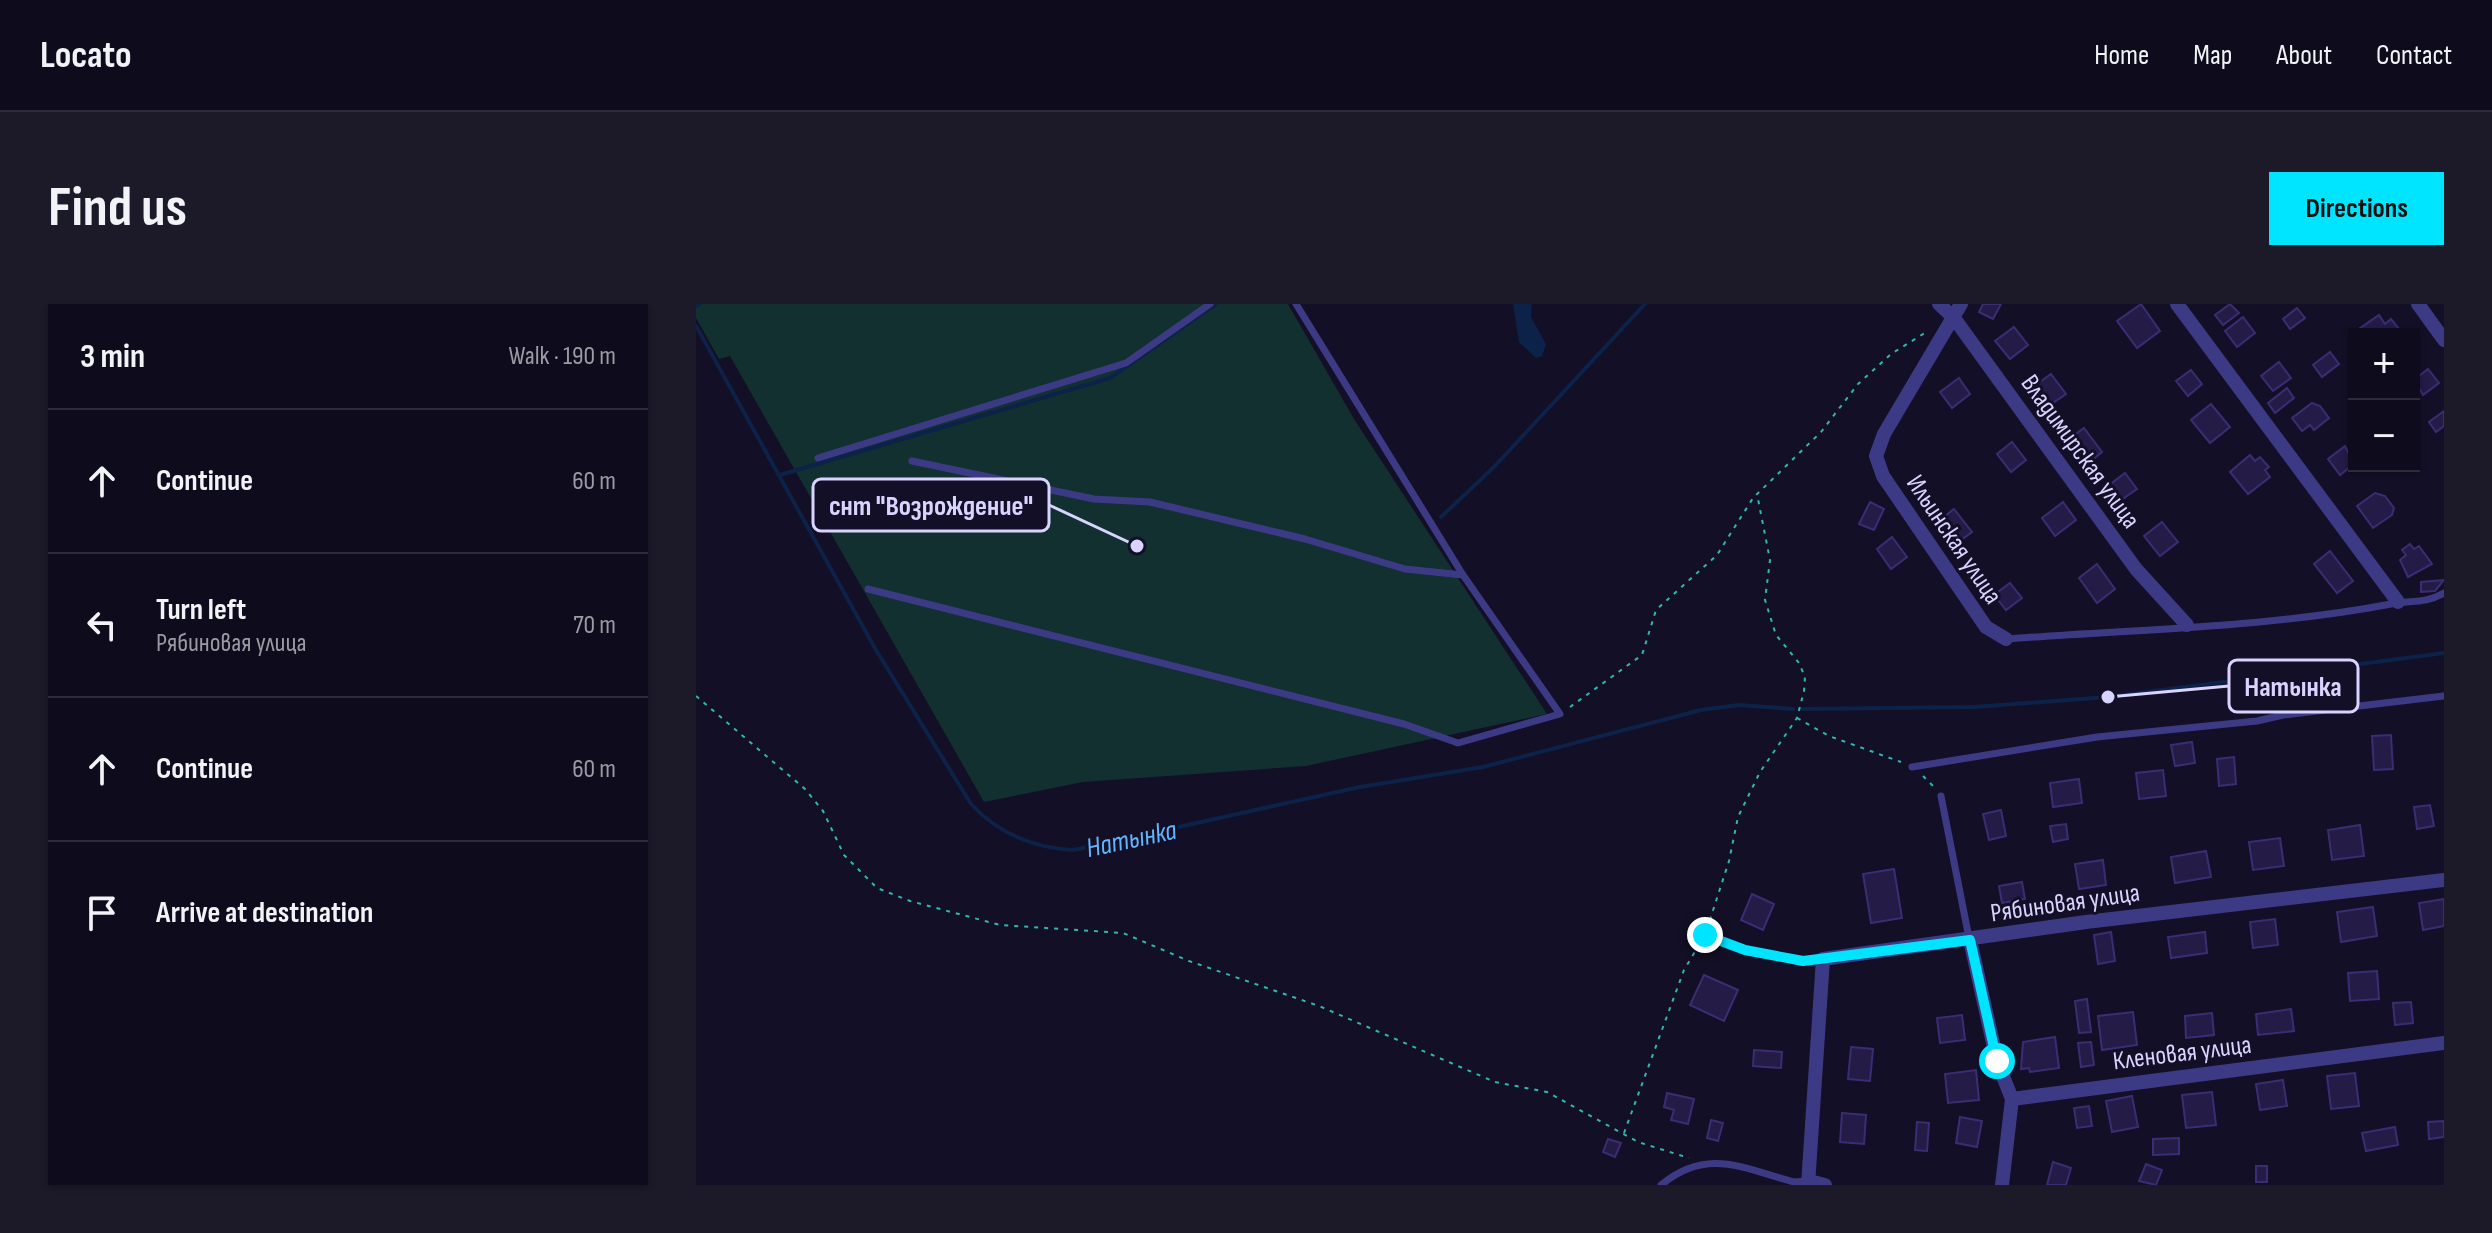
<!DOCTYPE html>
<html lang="en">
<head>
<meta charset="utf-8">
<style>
  body { margin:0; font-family:"Sofia Sans Condensed",sans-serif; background:#1c1929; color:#f1f3f6 }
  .controls { position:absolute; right:24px; top:24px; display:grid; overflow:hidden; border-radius:0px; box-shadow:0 2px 6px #0004 }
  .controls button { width:72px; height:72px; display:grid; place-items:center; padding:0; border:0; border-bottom:2px solid #2e2b3b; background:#0e0b1c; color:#f1f3f6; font:40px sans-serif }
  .stop { position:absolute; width:24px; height:24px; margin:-18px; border:6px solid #00e5ff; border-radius:50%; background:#fff }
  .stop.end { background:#00e5ff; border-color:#fff; box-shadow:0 2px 8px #0008 }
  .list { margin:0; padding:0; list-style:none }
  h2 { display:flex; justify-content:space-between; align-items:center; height:104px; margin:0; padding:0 32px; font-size:34px }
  h2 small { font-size:26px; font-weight:400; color:#9b9ba3 }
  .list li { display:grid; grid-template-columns:52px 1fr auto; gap:24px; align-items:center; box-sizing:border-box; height:144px; padding:0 32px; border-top:2px solid #2e2b3b }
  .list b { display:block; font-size:30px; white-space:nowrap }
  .list p { margin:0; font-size:26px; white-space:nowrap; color:#9b9ba3 }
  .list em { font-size:26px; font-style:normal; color:#9b9ba3 }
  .icon { flex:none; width:44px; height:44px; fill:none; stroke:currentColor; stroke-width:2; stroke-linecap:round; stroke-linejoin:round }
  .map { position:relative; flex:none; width:1748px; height:881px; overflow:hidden; border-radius:0px }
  header { display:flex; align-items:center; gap:48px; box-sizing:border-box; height:112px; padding:0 40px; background:#0e0b1c; border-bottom:2px solid #2e2b3b }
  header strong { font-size:38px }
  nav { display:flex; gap:44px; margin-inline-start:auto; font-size:28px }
  .intro { display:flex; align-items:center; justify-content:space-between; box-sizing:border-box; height:192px; padding:0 48px }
  h1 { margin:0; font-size:56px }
  .button { padding:20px 36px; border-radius:0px; background:#00e5ff; color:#111; font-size:28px; font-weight:700 }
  main { display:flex; gap:48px; padding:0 48px }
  aside { flex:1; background:#0e0b1c; border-radius:0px; box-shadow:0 2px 6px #0004 }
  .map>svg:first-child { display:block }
  .green { fill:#12302f }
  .water { fill:#0c2248 }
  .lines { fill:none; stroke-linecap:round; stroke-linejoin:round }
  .stream { stroke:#0c2248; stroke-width:4 }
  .building { fill:#241b47; stroke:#3b2d73; stroke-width:2 }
  .path { stroke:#2fb8b0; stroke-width:2; stroke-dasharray:4 6; stroke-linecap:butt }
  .lane { stroke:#3d3a85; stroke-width:7 }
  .street { stroke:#3d3a85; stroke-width:14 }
  .route { stroke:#00e5ff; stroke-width:10 }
  .labels { text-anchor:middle; stroke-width:6; stroke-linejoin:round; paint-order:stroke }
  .street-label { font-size:26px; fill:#d9d4ff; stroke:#130f26 }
  .water-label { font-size:28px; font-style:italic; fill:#62b6ff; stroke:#130f26 }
  .leader { fill:none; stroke:#d9d4ff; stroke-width:3 }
  .callout-dot { fill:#d9d4ff; stroke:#130f26; stroke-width:3 }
  .callout { fill:#130f26; stroke:#d9d4ff; stroke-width:3 }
  .callout-label { font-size:28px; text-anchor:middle; font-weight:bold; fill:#d9d4ff }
</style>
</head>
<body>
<header>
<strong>Locato</strong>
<nav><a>Home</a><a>Map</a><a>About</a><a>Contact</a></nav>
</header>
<div class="intro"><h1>Find us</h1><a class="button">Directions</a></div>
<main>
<aside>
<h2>3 min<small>Walk · 190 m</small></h2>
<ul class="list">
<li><svg class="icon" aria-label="ahead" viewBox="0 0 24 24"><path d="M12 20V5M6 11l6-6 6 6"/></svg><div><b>Continue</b></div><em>60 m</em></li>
<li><svg class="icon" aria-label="left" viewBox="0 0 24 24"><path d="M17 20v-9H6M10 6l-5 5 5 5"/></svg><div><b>Turn left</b><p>Рябиновая улица</p></div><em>70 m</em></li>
<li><svg class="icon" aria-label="ahead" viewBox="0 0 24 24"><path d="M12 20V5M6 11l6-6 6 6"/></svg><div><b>Continue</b></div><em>60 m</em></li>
<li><svg class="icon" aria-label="arrive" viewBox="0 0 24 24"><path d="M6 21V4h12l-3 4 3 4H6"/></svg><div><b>Arrive at destination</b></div></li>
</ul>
</aside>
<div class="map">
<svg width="1748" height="881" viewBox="0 0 1748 881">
  <rect width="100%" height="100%" fill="#130f26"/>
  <path class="green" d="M0 0H592L658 115 851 410 610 462 387 478 288 498 34 52 23 55 0 14Z"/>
  <path class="water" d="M817 0H836L835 13 850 40 846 52 840 54 823 38Z"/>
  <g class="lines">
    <g class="stream">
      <path d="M0 2 4 0"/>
      <path d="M0 22 180 346 275 500C302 529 338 544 378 546L664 483 787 463 1005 406 1043 401 1097 405"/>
      <path d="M84 171 414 74 520 0"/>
      <path d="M745 213 798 163 949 0"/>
      <path d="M1106 405 1278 403 1412 393 1748 349"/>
    </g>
  </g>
  <g class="building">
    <path d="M1287 0H1305L1297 15 1283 8Z"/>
    <path d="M1445 0 1464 27 1441 44 1421 17Z"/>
    <path d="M1534 0 1543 9 1527 21 1519 11Z"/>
    <path d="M1601 4 1609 14 1594 25 1587 15Z"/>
    <path d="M1683 11 1689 20 1695 15 1707 30H1663L1660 27Z"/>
    <path d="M1547 13 1559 29 1541 43 1529 27Z"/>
    <path d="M1318 23 1332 41 1314 55 1299 37Z"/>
    <path d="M1634 48 1643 60 1626 73 1617 61Z"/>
    <path d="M1583 58 1595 74 1577 87 1565 72Z"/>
    <path d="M1732 65 1743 79 1727 91 1718 76Z"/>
    <path d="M1495 66 1506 80 1492 92 1480 77Z"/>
    <path d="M1355 70 1370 90 1351 103 1337 83Z"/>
    <path d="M1263 74 1274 90 1256 104 1244 88Z"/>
    <path d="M1591 84 1598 94 1579 109 1572 99Z"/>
    <path d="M1616 99 1624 102 1633 114 1618 126 1614 121 1606 127 1596 114Z"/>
    <path d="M1515 100 1534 123 1514 139 1495 116Z"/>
    <path d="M1748 107V122L1740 128 1733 118Z"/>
    <path d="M1388 124 1406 148 1396 156 1377 132Z"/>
    <path d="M1316 138 1330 156 1315 168 1301 150Z"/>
    <path d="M1649 142 1658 160 1644 171 1632 155Z"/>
    <path d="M1554 151 1559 157 1564 153 1573 163 1569 166 1574 173 1552 190 1534 168Z"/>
    <path d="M1429 169 1441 185 1424 197 1412 182Z"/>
    <path d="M1679 189 1689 192 1698 204 1696 211 1677 224 1661 202Z"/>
    <path d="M1174 198 1188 205 1178 226 1163 220Z"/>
    <path d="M1367 198 1380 216 1359 232 1346 214Z"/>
    <path d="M1258 205 1276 228 1257 242 1240 219Z"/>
    <path d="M1466 218 1482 238 1464 252 1448 232Z"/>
    <path d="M1196 233 1211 253 1195 265 1181 245Z"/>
    <path d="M1714 240 1718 245 1723 242 1736 260 1712 273 1704 256 1710 251 1706 246Z"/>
    <path d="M1634 247 1657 277 1641 289 1618 260Z"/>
    <path d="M1401 260 1419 285 1401 299 1383 274Z"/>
    <path d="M1748 276 1739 287 1725 288V278Z"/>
    <path d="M1314 279 1326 294 1310 306 1298 291Z"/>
    <path d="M1695 431 1697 465 1678 466 1676 432Z"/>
    <path d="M1496 438 1499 459 1479 462 1475 441Z"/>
    <path d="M1538 453 1540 480 1523 482 1521 455Z"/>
    <path d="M1467 466 1470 492 1443 495 1440 469Z"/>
    <path d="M1383 475 1386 499 1357 503 1354 479Z"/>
    <path d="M1734 501 1738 522 1721 525 1718 503Z"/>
    <path d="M1305 506 1310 532 1293 536 1287 510Z"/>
    <path d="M1370 520 1372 535 1357 538 1354 522Z"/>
    <path d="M1664 521 1668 552 1636 556 1632 526Z"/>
    <path d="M1584 534 1588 562 1557 566 1553 538Z"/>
    <path d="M1510 547 1515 573 1479 579 1475 553Z"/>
    <path d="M1407 556 1410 581 1383 585 1379 560Z"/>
    <path d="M1198 565 1206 614 1175 619 1167 570Z"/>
    <path d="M1326 578 1329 595 1306 599 1303 582Z"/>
    <path d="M1056 590 1078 600 1067 626 1045 616Z"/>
    <path d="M1748 595V622L1727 626 1723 599Z"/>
    <path d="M1677 603 1681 632 1645 638 1641 608Z"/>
    <path d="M1579 615 1582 641 1557 644 1554 618Z"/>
    <path d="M1415 628 1419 657 1402 660 1398 631Z"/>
    <path d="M1509 628 1511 649 1475 654 1472 633Z"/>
    <path d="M1681 667 1683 695 1654 697 1652 669Z"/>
    <path d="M1008 671 1042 686 1028 717 994 701Z"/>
    <path d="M1391 695 1395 728 1383 729 1379 697Z"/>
    <path d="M1715 698 1717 719 1699 721 1697 699Z"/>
    <path d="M1595 705 1598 727 1562 731 1560 710Z"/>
    <path d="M1437 708 1441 741 1406 746 1402 712Z"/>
    <path d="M1516 709 1518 731 1490 734 1489 712Z"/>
    <path d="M1266 711 1269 736 1244 739 1241 714Z"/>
    <path d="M1359 733 1363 764 1334 768 1333 764 1325 765 1327 738Z"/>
    <path d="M1395 738 1398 761 1385 763 1382 739Z"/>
    <path d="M1155 743 1177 745 1174 777 1152 775Z"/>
    <path d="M1058 746 1086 748 1085 764 1057 762Z"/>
    <path d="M1280 766 1283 796 1252 799 1249 770Z"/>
    <path d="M1659 769 1663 802 1635 805 1631 772Z"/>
    <path d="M1587 776 1591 802 1564 806 1560 780Z"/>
    <path d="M1516 788 1520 821 1490 824 1486 791Z"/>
    <path d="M971 789 998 795 992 820 975 816 978 806 968 803Z"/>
    <path d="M1436 792 1442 823 1416 828 1410 797Z"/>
    <path d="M1393 802 1396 822 1381 824 1378 804Z"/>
    <path d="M1146 809 1170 811 1168 840 1144 838Z"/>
    <path d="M1264 813 1286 817 1281 843 1260 839Z"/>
    <path d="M1015 816 1027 819 1022 837 1011 834Z"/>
    <path d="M1748 817V833L1733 835 1732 818Z"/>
    <path d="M1221 818 1233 819 1231 847 1219 846Z"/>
    <path d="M1699 823 1702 841 1670 847 1666 829Z"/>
    <path d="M1483 834V850L1457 851V835Z"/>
    <path d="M912 835 925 839 919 853 907 848Z"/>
    <path d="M1357 858 1375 864 1370 881H1351Z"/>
    <path d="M1450 860 1466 866 1460 881 1443 877Z"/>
    <rect x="1560" y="862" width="11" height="16"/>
  </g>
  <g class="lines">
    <g class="path">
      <path d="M0 392 109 485 127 507 148 551 181 584 214 597 304 621 427 629 493 657 623 702 799 778 851 788 942 838 993 854"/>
      <path d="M874 403 946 351 960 306 1021 251 1057 194 1125 128 1162 80 1195 50 1232 27"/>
      <path d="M1101 414 1133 432 1205 458"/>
      <path d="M1227 472 1239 484"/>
      <path d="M1009 631 1049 646 1114 657"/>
      <path d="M928 829 988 666 1009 631 1033 557 1042 513 1064 468 1101 414 1108 387 1109 373 1103 359 1080 331 1069 296 1074 256 1061 190"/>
    </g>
    <g class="lane">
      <path d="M122 154 430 59 514 0"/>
      <path d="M216 157 398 195 454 198 609 235 709 265 767 271"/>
      <path d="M172 285 708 420 762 439 864 410 767 271 600 0"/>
      <path d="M1311 335C1438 325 1569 324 1695 300 1715 296 1729 300 1748 289"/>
      <path d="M1216 463 1401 433 1561 417 1587 411 1748 392"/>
      <path d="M1245 492 1273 634"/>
      <path d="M965 881C1011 843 1046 864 1098 878L1113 877"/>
    </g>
    <g class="street">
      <path d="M1243 0 1258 14 1440 265 1491 321"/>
      <path d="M1265 0 1188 130 1180 152 1187 172 1290 323 1310 335"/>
      <path d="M1481 0 1702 298"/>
      <path d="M1722 0 1748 36"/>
      <path d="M1274 636 1301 757 1316 795"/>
      <path d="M1113 877 1129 881"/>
      <path d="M1112 881 1127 655 1390 618 1748 576"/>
      <path d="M1306 881 1316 795 1748 739"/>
    </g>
  </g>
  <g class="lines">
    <path class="route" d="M1009 631 1049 646 1107 657 1274 636 1301 757"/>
  </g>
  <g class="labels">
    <g class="street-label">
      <text transform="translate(1385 147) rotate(54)" y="9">Владимирская улица</text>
      <text transform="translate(1259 235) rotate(56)" y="9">Ильинская улица</text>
      <text transform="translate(1369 598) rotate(-8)" y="9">Рябиновая улица</text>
      <text transform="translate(1486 748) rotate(-7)" y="9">Кленовая улица</text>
    </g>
    <g class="water-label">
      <text transform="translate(435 534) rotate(-12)" y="10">Натынка</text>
    </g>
  </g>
  <path class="leader" d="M441 242L353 201M1412 393L1533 382"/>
  <g class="callout-dot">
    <circle cx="441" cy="242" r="8"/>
    <circle cx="1412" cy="393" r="8"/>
  </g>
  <g class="callout">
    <rect x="117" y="175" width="236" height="52" rx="8"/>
    <rect x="1533" y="356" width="129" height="52" rx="8"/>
  </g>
  <g class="callout-label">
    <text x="235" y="211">снт "Возрождение"</text>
    <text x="1597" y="392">Натынка</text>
  </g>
</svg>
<div class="controls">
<button>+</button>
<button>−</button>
</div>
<div class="stop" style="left:1301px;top:757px"></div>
<div class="stop end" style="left:1009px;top:631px"></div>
</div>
</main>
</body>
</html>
